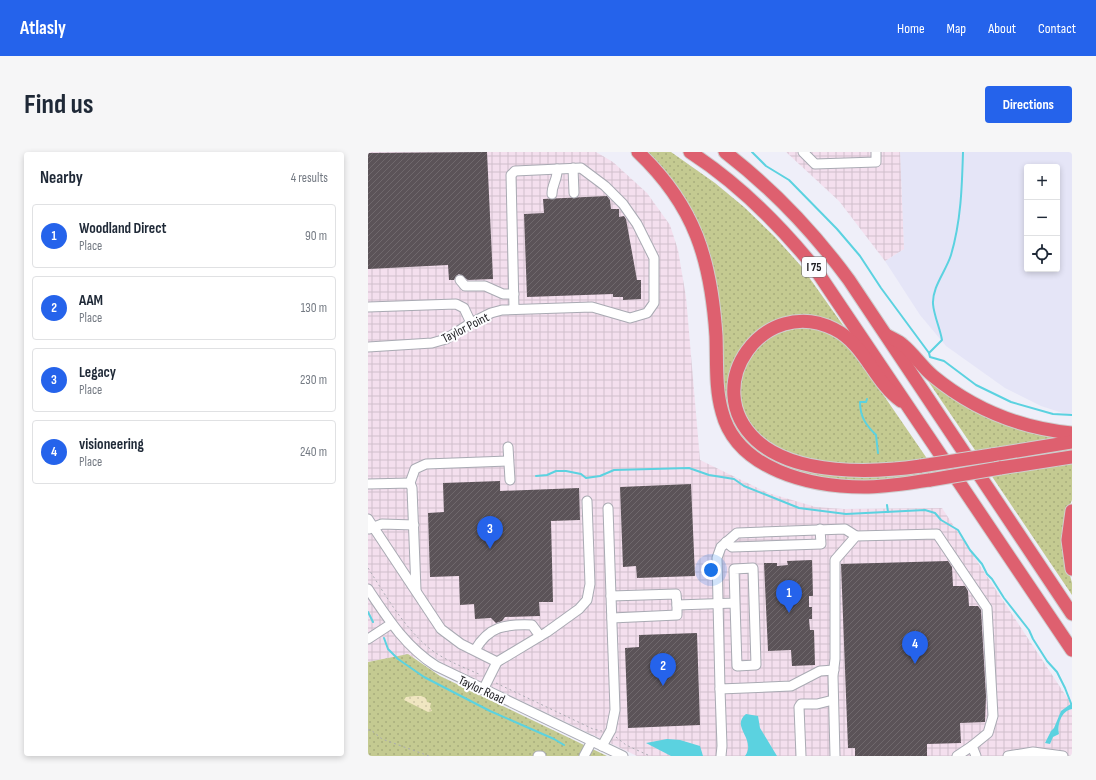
<!DOCTYPE html>
<html lang="en">
<head>
<meta charset="utf-8">
<style>
  body { margin:0; font-family:"Sofia Sans Condensed",sans-serif; background:#f6f6f7; color:#1f2937 }
  .controls { position:absolute; right:12px; top:12px; display:grid; overflow:hidden; border-radius:4px; box-shadow:0 2px 6px #0003 }
  .controls button { width:36px; height:36px; display:grid; place-items:center; padding:0; border:0; border-bottom:1px solid #e0e1e3; background:#fff; color:#1f2937; font:20px sans-serif }
  .you { position:absolute; left:343px; top:418px; width:14px; height:14px; margin:-10px; border:3px solid #fff; border-radius:50%; background:#1a73e8; box-shadow:0 0 0 6px #1a73e833 }
  .badge { display:grid; place-items:center; width:26px; height:26px; border-radius:50%; background:#2563eb; color:#fff; font-size:13px; font-weight:700 }
  .pin { position:absolute; translate:-50% -33px; filter:drop-shadow(0 1px 2px #0008) }
  .pin::after { content:''; position:absolute; top:21px; width:14px; height:12px; background:inherit; clip-path:polygon(0 0,100% 0,50% 100%) }
  .list { margin:0; padding:0; list-style:none }
  h2 { display:flex; justify-content:space-between; align-items:center; height:52px; margin:0; padding:0 16px; font-size:17px }
  h2 small { font-size:13px; font-weight:400; color:#747a83 }
  .list li { display:grid; grid-template-columns:26px 1fr auto; gap:12px; align-items:center; box-sizing:border-box; height:64px; margin:0 8px 8px; padding:0 8px; border:1px solid #e0e1e3; border-radius:4px }
  .list b { display:block; font-size:15px; white-space:nowrap }
  .list p { margin:0; font-size:13px; white-space:nowrap; color:#747a83 }
  .list em { font-size:13px; font-style:normal; color:#747a83 }
  .icon { flex:none; width:22px; height:22px; fill:none; stroke:currentColor; stroke-width:2; stroke-linecap:round; stroke-linejoin:round }
  .map { position:relative; flex:none; width:704px; height:604px; overflow:hidden; border-radius:4px }
  header { display:flex; align-items:center; gap:24px; box-sizing:border-box; height:56px; padding:0 20px; background:#2563eb; color:#fff }
  header strong { font-size:19px }
  nav { display:flex; gap:22px; margin-inline-start:auto; font-size:14px }
  .intro { display:flex; align-items:center; justify-content:space-between; box-sizing:border-box; height:96px; padding:0 24px }
  h1 { margin:0; font-size:28px }
  .button { padding:10px 18px; border-radius:4px; background:#2563eb; color:#fff; font-size:14px; font-weight:700 }
  main { display:flex; gap:24px; padding:0 24px }
  aside { flex:1; background:#fff; border-radius:4px; box-shadow:0 2px 6px #0003 }
  .map>svg:first-child { display:block }
  .built { fill:#e5e5f7; fill-rule:evenodd }
  .industrial { fill:url(#industrial-grid) }
  .grass { fill:url(#grass-dots) }
  .sand { fill:url(#sand-dots) }
  .water { fill:#5bd2e0 }
  .lines { fill:none; stroke-linecap:round; stroke-linejoin:round }
  .stream { stroke:#5bd2e0; stroke-width:2 }
  .building { fill:url(#building-hatch) }
  .minor-casing { stroke:#a9aab3; stroke-width:11 }
  .highway-casing { stroke:#cececf; stroke-width:15 }
  .path { stroke:#aaaab2; stroke-width:1; stroke-dasharray:2 3; stroke-linecap:butt }
  .minor { stroke:#fff; stroke-width:9 }
  .highway { stroke:#de606f; stroke-width:13 }
  .highway-bridge-casing { stroke:#cececf; stroke-width:15; stroke-linecap:butt }
  .highway-bridge { stroke:#de606f; stroke-width:13 }
  .labels { text-anchor:middle; stroke-width:4; stroke-linejoin:round; paint-order:stroke }
  .shield { fill:#fdfdff; stroke:#646467; stroke-width:1 }
  .shield-label { font-size:12px; font-weight:bold; fill:#222226 }
  .street-label { font-size:13px; fill:#222226; stroke:#fdfdff }
</style>
</head>
<body>
<header>
<strong>Atlasly</strong>
<nav><a>Home</a><a>Map</a><a>About</a><a>Contact</a></nav>
</header>
<div class="intro"><h1>Find us</h1><a class="button">Directions</a></div>
<main>
<aside>
<h2>Nearby<small>4 results</small></h2>
<ul class="list">
<li><span class="badge">1</span><div><b>Woodland Direct</b><p>Place</p></div><em>90 m</em></li>
<li><span class="badge">2</span><div><b>AAM</b><p>Place</p></div><em>130 m</em></li>
<li><span class="badge">3</span><div><b>Legacy</b><p>Place</p></div><em>230 m</em></li>
<li><span class="badge">4</span><div><b>visioneering</b><p>Place</p></div><em>240 m</em></li>
</ul>
</aside>
<div class="map">
<svg width="704" height="604" viewBox="0 0 704 604">
  <defs>
    <pattern id="industrial-grid" width="8" height="8" patternUnits="userSpaceOnUse"><rect width="8" height="8" fill="#f4dfee"/><path d="M0 4h8M4 0v8" fill="none" stroke="#d1bfcc"/></pattern>
    <pattern id="grass-dots" width="8" height="8" patternUnits="userSpaceOnUse"><rect width="8" height="8" fill="#c4ca91"/><path d="M2 2h.1M6 6h.1" fill="none" stroke="#a8ad7d" stroke-width="1.8" stroke-linecap="round"/></pattern>
    <pattern id="sand-dots" width="8" height="8" patternUnits="userSpaceOnUse"><rect width="8" height="8" fill="#f0e6c1"/><path d="M2 2h.1M6 6h.1" fill="none" stroke="#cec5a6" stroke-width="1.8" stroke-linecap="round"/></pattern>
    <pattern id="building-hatch" width="6" height="6" patternUnits="userSpaceOnUse"><rect width="6" height="6" fill="#5b5358"/><path d="M-1 1l2-2M0 6l6-6M5 7l2-2" fill="none" stroke="#6f686c"/></pattern>
  </defs>
  <rect width="100%" height="100%" fill="#efeff9"/>
  <path class="built" d="M532 0H704V264L673 254 637 236 578 194 552 163 517 109 536 97ZM659 15H689V117H659Z"/>
  <g class="industrial">
    <path d="M0 0H228L245 10 279 41 302 73 310 98 318 145 332 308 400 341 448 355 476 357 574 356 704 553V604H269L76 512 59 501 46 506 40 502 0 510Z"/>
    <path d="M418 0H532L536 97 517 109 471 49Z"/>
  </g>
  <g class="grass">
    <path d="M276 0H303L347 31 376 55 407 85 433 114 477 176 474 177 468 173 391 180 363 253 418 310 566 316 571 323 536 328 474 330 415 316 377 293 356 256 343 116Z"/>
    <path d="M438 176C459 177 474 189 488 203L560 308C543 310 526 314 509 314 483 315 428 309 406 295 376 275 361 237 382 206 386 201 389 194 393 191 407 181 421 177 438 176Z"/>
    <path d="M558 226 692 284 693 287 609 301Z"/>
    <path d="M704 295V302L618 315 614 309Z"/>
    <path d="M704 310V348L700 358V416L704 431V443L623 323Z"/>
    <path d="M40 502 72 524 239 604H0V510Z"/>
  </g>
  <path class="sand" d="M47 544H53L58 546 59 550 63 551 62 555 64 559 60 560 36 548 38 545Z"/>
  <g class="water">
    <path d="M704 551V557C693 559 689 573 691 582L685 585 682 592 677 591 683 579 686 576 693 559Z"/>
    <path d="M378 562 390 564 392 576 409 604H377C389 587 362 575 378 562Z"/>
    <path d="M299 587 312 588 332 594 335 604H303L278 591Z"/>
  </g>
  <g class="lines">
    <g class="stream">
      <path d="M384 0 398 14 421 28 469 77 492 104 513 136 561 201 562 205 576 209 608 233 643 250 685 262 704 263"/>
      <path d="M561 201 574 188C572 176 566 164 565 152 564 135 578 119 583 103 593 69 594 35 595 0"/>
      <path d="M499 247 498 250H492C492 265 498 273 508 283L510 301"/>
      <path d="M168 324 179 323 188 319H198L213 322 218 326 232 324 246 318 321 316 341 323 366 327 376 334 431 356 478 362 557 358 567 361 573 368 590 378 602 398 614 412 619 422 624 427 636 446 661 478 665 487 679 509 689 520 697 536 704 554"/>
      <path d="M519 353 520 360"/>
      <path d="M0 460 5 470"/>
      <path d="M16 486 20 497 30 507 56 525 122 559 186 587 196 593"/>
    </g>
  </g>
  <g class="building">
    <path d="M119 0 125 127 100 128 91 122 88 124 86 128H81L80 113 0 117V1Z"/>
    <path d="M239 44 242 48 243 57H251V65L256 64 258 67 269 128H273V147L255 148V145H245V142L159 145 156 62 176 61 175 47Z"/>
    <path d="M132 329V339L211 336 212 368 183 369 185 450H171L172 464 137 465 134 469 128 471 123 466 107 467 106 452 92 453 91 424 62 425 60 361 76 360 75 331Z"/>
    <path d="M323 332 327 424 269 426 268 414 255 415 252 335Z"/>
    <path d="M444 408 445 444H441V455H444V467H441L442 478H446L447 513 424 514 423 498 400 499 396 411H409V414L420 413 419 409Z"/>
    <path d="M580 409 584 415 585 434H597L600 439 601 454H610L613 458 618 544 617 570 592 571 593 591 559 592V604H487V596H480L473 412Z"/>
    <path d="M329 481 332 573 260 576 257 496 271 495V483Z"/>
  </g>
  <g class="lines">
    <defs>
      <g id="minor">
        <path d="M435 0 447 12 508 10V0"/>
        <path d="M205 16 206 41"/>
        <path d="M184 42C184 32 190 27 189 17"/>
        <path d="M92 128 97 134H117L135 142H146"/>
        <path d="M0 155 88 152 96 156 103 171"/>
        <path d="M0 195 64 191 78 187 103 171 123 161 134 158 224 155 262 166 279 161 286 151V106L269 72 255 52 237 34 213 16 147 19 143 23 146 157"/>
        <path d="M140 295 142 328"/>
        <path d="M42 331 47 317 58 312 140 309"/>
        <path d="M0 332 42 331 44 336 48 438"/>
        <path d="M240 356 243 444 308 442 309 453 367 451 366 417 385 416 388 513 369 514 367 451"/>
        <path d="M0 367 73 477 93 492 129 510"/>
        <path d="M1 377 14 372 46 373"/>
        <path d="M358 390 364 395 453 392 452 377"/>
        <path d="M0 437C20 467 38 495 68 514L255 604"/>
        <path d="M244 466 309 463V453"/>
        <path d="M0 487 23 472"/>
        <path d="M107 498C121 474 137 472 164 473L172 484"/>
        <path d="M466 518 452 519 423 534 352 537 349 406 353 395 369 381 477 377 488 384"/>
        <path d="M352 537 354 594 353 604"/>
        <path d="M115 538 129 510 179 480 211 457 219 448 222 432 219 349"/>
        <path d="M234 594 243 578 247 558 243 444"/>
        <path d="M170 604H173"/>
        <path d="M216 604 224 589"/>
        <path d="M433 604 431 555 433 552H449L465 548"/>
        <path d="M467 604 465 524 467 507V408L488 384 569 382 619 456 625 564 620 581 604 594 608 604"/>
        <path d="M589 604 604 594"/>
        <path d="M640 604 665 600 695 604"/>
      </g>
      <g id="highway">
        <path d="M270 0C327 54 343 108 348 184 349 209 347 236 354 260 369 318 443 335 496 335 519 335 540 331 562 328"/>
        <path d="M322 0C370 31 410 71 446 115L704 498"/>
        <path d="M357 0C405 37 445 79 481 128L704 462"/>
        <path d="M520 184C525 187 531 189 535 193 546 202 554 215 565 224 605 257 652 276 704 281"/>
        <path d="M533 249C506 230 497 192 466 177 396 142 330 234 388 288 427 324 505 321 553 314"/>
        <path d="M624 303 704 290"/>
        <path d="M632 316 704 305"/>
        <path d="M704 359 700 388 704 417"/>
      </g>
    </defs>
    <use href="#minor" class="minor-casing"/>
    <use href="#highway" class="highway-casing"/>
    <g class="path">
      <path d="M0 416C18 444 35 474 61 496 76 508 95 515 113 523"/>
      <path d="M128 531 225 577 234 579"/>
      <path d="M0 578H3L14 587 61 604"/>
      <path d="M248 585 258 593 282 604"/>
    </g>
    <use href="#minor" class="minor"/>
    <use href="#highway" class="highway"/>
    <defs>
      <g id="highway-bridge">
        <path d="M553 314 624 303"/>
        <path d="M562 328 632 316"/>
      </g>
    </defs>
    <use href="#highway-bridge" class="highway-bridge-casing"/>
    <use href="#highway-bridge" class="highway-bridge"/>
  </g>
  <g class="labels">
    <rect class="shield" x="434" y="105" width="24" height="20" rx="3"/>
    <g class="shield-label">
      <text x="446" y="119">I 75</text>
    </g>
    <g class="street-label">
      <text transform="translate(97 175) rotate(-27)" y="5">Taylor Point</text>
      <text transform="translate(114 537) rotate(25)" y="5">Taylor Road</text>
    </g>
  </g>
</svg>
<div class="controls">
<button>+</button>
<button>−</button>
<button><svg class="icon" aria-label="locate" viewBox="0 0 24 24"><circle cx="12" cy="12" r="6"/><path d="M12 2v4M12 18v4M2 12h4M18 12h4"/></svg></button>
</div>
<div class="you"></div>
<div class="pin badge" style="left:421px;top:461px">1</div>
<div class="pin badge" style="left:295px;top:534px">2</div>
<div class="pin badge" style="left:122px;top:397px">3</div>
<div class="pin badge" style="left:547px;top:512px">4</div>
</div>
</main>
</body>
</html>
